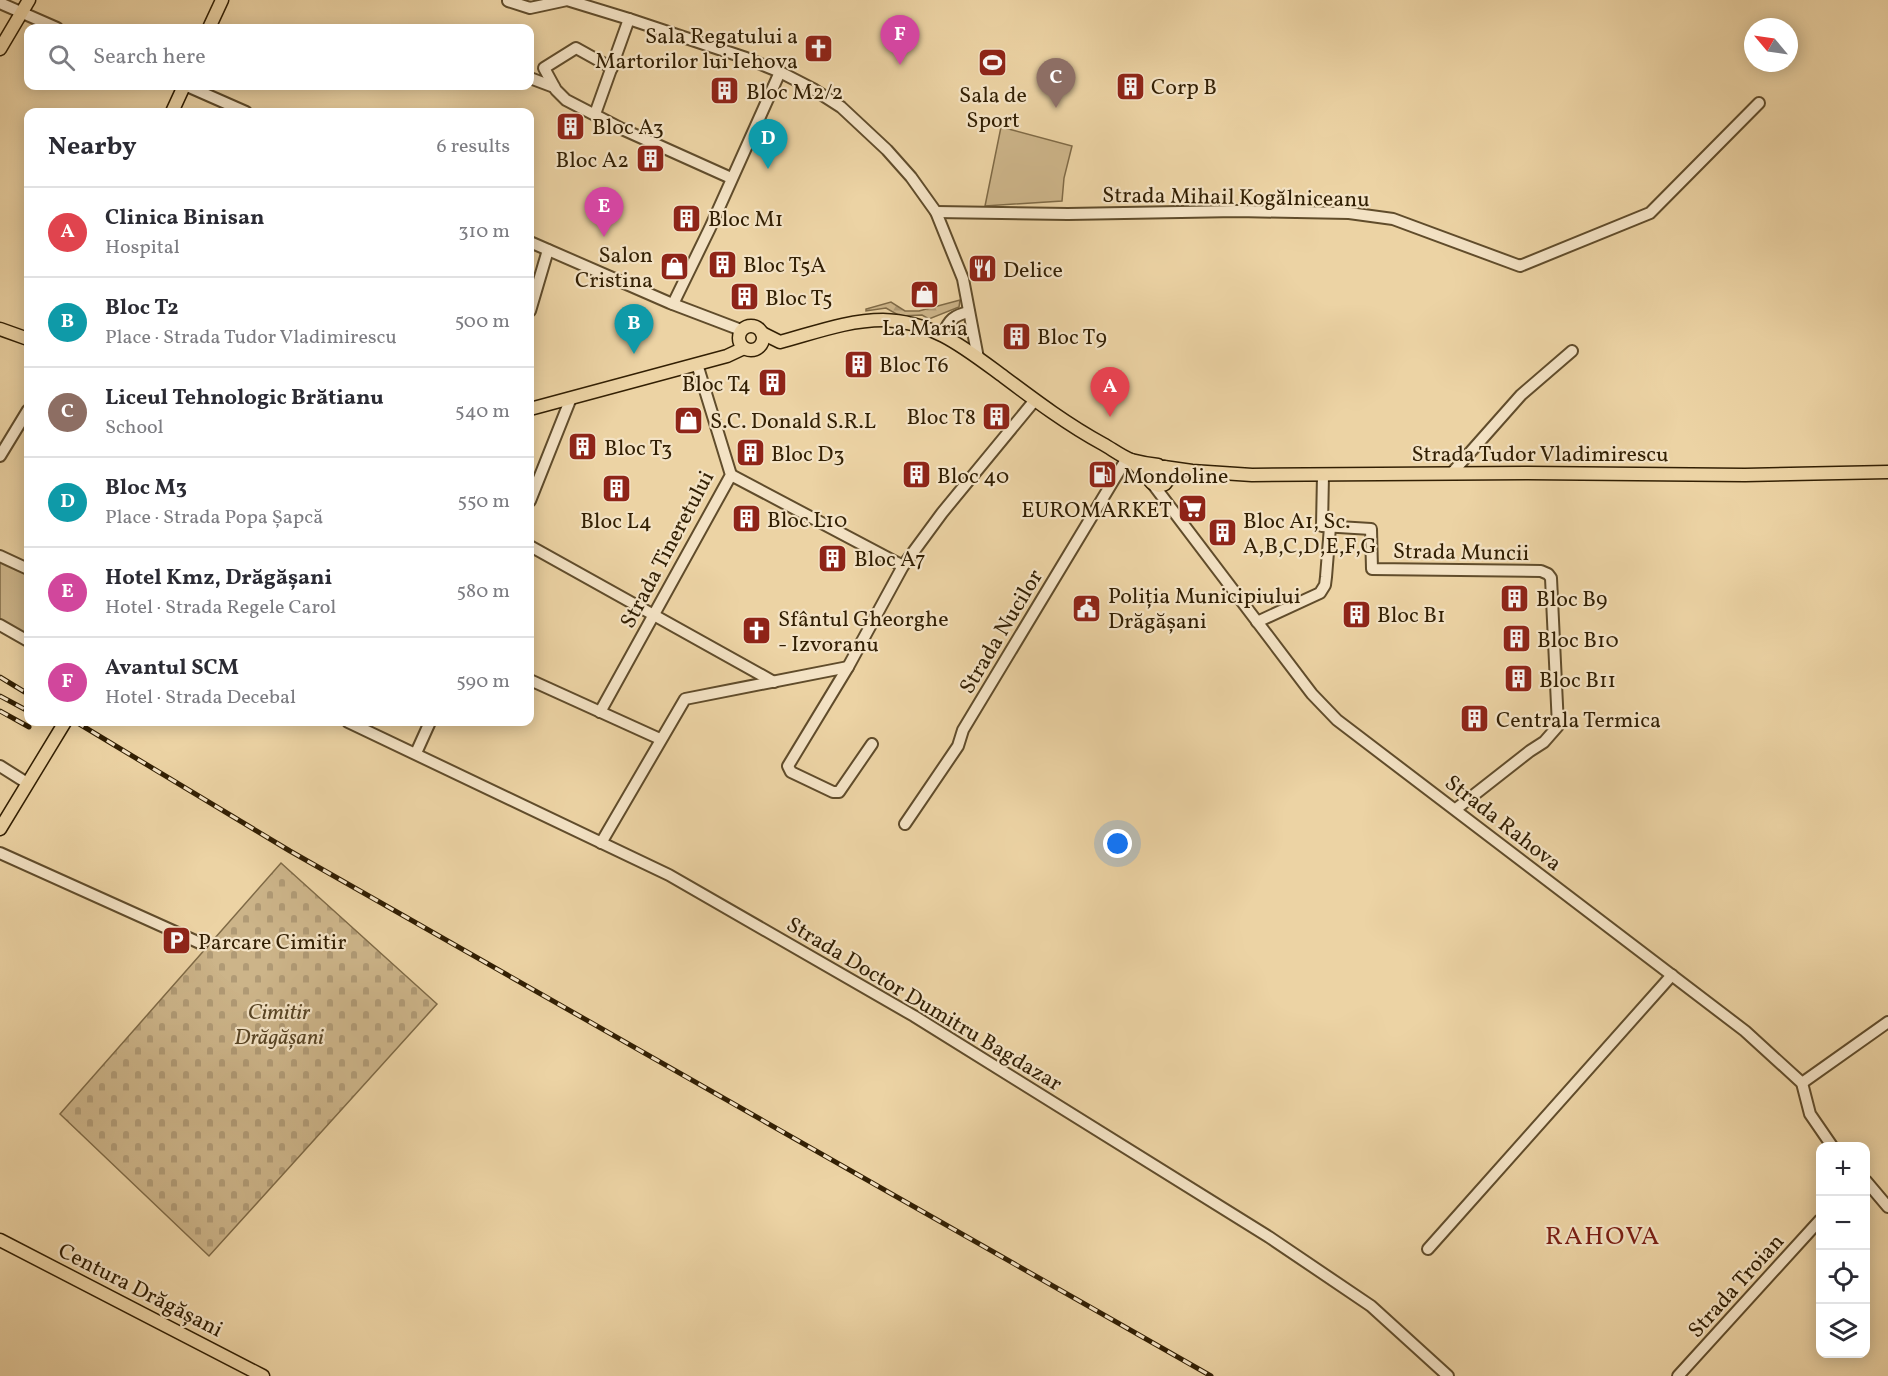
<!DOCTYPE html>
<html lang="en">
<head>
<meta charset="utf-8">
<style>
  body { margin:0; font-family:Vollkorn,serif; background:#f7f7f7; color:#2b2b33 }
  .controls { position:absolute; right:18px; bottom:18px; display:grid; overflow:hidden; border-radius:12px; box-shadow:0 3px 15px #0003 }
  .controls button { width:54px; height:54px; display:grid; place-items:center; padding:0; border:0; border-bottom:2px solid #e1e1e2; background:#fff; color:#2b2b33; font:30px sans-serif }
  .compass { position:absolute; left:1744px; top:18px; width:54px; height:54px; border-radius:50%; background:#fff; box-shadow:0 3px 15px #0003; rotate:299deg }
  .you { position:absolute; left:1118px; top:844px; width:21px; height:21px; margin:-15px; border:4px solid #fff; border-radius:50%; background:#1a73e8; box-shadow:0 0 0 9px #1a73e833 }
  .badge { display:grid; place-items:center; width:39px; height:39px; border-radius:50%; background:#8f2418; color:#fff; font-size:20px; font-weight:700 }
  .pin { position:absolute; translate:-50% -50px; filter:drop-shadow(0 2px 3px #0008) }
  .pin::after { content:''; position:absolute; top:32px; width:21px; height:18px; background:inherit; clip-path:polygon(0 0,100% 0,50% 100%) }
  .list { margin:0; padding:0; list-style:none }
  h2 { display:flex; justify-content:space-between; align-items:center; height:78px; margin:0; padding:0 24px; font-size:26px }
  h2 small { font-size:20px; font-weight:400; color:#7c7c81 }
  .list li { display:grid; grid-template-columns:39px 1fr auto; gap:18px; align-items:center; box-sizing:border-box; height:90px; padding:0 24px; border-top:2px solid #e1e1e2 }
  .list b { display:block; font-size:22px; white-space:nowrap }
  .list p { margin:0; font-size:20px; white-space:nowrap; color:#7c7c81 }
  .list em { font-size:20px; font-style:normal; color:#7c7c81 }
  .icon { flex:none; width:33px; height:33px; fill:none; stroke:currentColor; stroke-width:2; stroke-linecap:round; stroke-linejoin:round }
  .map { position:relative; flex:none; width:1888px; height:1376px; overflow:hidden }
  .search { position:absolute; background:#fff; box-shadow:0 3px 15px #0003; left:24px; top:24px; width:510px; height:66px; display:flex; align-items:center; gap:15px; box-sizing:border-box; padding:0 21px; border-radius:12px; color:#7c7c81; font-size:22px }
  .panel { position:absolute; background:#fff; box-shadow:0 3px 15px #0003; left:24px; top:108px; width:510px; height:618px; border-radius:12px }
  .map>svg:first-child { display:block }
  .green { fill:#ccb489; stroke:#7f6a46; stroke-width:1.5 }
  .forest { fill:url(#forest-firs); stroke:#7f6a46; stroke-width:1.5 }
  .cemetery { fill:url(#cemetery-stones); stroke:#7f6a46; stroke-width:1.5 }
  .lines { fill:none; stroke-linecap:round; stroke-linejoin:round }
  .minor-casing { stroke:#604c2b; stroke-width:14 }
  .major-casing { stroke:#321f03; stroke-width:15 }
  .minor { stroke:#f3e2c4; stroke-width:10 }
  .major { stroke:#ecd3a4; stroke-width:12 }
  .rail-casing { stroke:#321f03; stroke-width:5 }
  .rail { stroke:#f3e2c4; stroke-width:3; stroke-dasharray:9; stroke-linecap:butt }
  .labels { text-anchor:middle; stroke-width:4.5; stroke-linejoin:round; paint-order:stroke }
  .poi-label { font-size:22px; fill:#321f03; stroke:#f3e2c4; text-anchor:start }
  .street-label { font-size:22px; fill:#321f03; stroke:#f3e2c4 }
  .park-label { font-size:22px; font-style:italic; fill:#584424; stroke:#f3e2c4 }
  .quarter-label { font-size:26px; letter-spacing:1.5px; fill:#7a1f14; stroke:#f3e2c4 }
</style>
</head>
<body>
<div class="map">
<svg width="1888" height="1376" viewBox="0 0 1888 1376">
  <defs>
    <pattern id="forest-firs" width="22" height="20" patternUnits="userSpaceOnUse" patternTransform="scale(1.5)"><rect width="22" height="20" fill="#ccb489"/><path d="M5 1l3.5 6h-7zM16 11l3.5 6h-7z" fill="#b09a75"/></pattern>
    <pattern id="cemetery-stones" width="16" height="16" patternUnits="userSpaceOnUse" patternTransform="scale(1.5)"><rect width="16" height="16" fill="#ccb489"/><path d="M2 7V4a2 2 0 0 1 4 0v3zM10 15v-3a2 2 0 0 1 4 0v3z" fill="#b09a75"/></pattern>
  </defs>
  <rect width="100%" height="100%" fill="#ecd3a4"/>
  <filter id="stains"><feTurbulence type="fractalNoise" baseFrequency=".00333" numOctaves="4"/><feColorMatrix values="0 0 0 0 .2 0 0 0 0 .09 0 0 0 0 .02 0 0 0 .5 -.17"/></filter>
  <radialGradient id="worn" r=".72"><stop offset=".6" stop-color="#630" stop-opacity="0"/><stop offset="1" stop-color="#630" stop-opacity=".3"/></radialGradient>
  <g class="green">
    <path d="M1001 127 1072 146 1064 178 1062 201 985 206Z"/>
    <path d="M0 561 28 575V636L0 619Z"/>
  </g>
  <path class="forest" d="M960 300 959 307 929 319 922 315 900 316 886 308 866 311V309L891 302 905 311H919Z"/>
  <path class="cemetery" d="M281 863 437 1004 209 1256 60 1114Z"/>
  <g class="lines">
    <defs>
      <g id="minor">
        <path d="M508 1 530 8 567 0 629 19 746 58 780 72 813 89 841 107 887 150 911 177 936 212 963 279 978 358"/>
        <path d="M0 3 57 28"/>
        <path d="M612 68 576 48 544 68 556 90 566 100 622 129 731 178"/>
        <path d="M530 78 554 87"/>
        <path d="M187 86 246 112"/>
        <path d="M595 114 629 19"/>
        <path d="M936 212 1068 214 1237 211 1349 213 1393 219 1520 266 1650 213 1759 103"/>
        <path d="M530 242 670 303 741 330"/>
        <path d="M673 304 710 228 780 72"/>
        <path d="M530 311 548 250"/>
        <path d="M943 334C949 320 954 315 969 312"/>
        <path d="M0 456 28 410"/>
        <path d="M1451 474 1521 395 1572 351"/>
        <path d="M731 475 903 566"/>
        <path d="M1323 475 1322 526 1371 529 1372 569 1541 571 1548 574 1551 578 1558 726 1544 742 1530 751 1456 809"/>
        <path d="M1152 483 1312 694 1337 720 1745 1031 1802 1083 1810 1114 1832 1146"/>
        <path d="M530 501 571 398"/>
        <path d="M530 546 774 682"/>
        <path d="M0 556 28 569"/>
        <path d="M1257 622 1320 593 1325 585 1326 577 1330 527"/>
        <path d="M0 625 28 641"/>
        <path d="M530 680 660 739"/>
        <path d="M600 712 731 475 697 364"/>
        <path d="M348 722 669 875 914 1016 1269 1237 1371 1306 1448 1376"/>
        <path d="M872 744 839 792H833L791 772 788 766 848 667 903 566 942 513 1035 400"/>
        <path d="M416 753 430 722"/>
        <path d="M0 766 27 783"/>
        <path d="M905 824 958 746 963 730 1127 458"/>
        <path d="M601 843 685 699 848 667"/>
        <path d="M0 853 202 944"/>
        <path d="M1802 1083 1888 1022"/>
        <path d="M1866 1181 1888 1207"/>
        <path d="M1428 1249 1672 975"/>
        <path d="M1678 1376 1820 1220"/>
      </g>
      <g id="major">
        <path d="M209 28 222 0"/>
        <path d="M0 49 29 0"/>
        <path d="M172 112 184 86"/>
        <circle cx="751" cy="338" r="12"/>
        <path d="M0 329 28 339"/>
        <path d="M762 333 780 342C814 333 848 320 883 320 933 321 966 349 1004 377 1036 401 1068 425 1103 444 1112 449 1121 456 1131 460 1139 462 1149 464 1158 465"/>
        <path d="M530 409 727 356 744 348"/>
        <path d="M1131 460 1152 483 1159 486 1165 484 1168 480 1169 473 1164 467H1154L1149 473 1150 480"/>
        <path d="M1164 467 1192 471 1252 475 1528 473 1745 475 1888 472"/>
        <path d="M0 829 65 722"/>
        <path d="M0 1240 263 1376"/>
      </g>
    </defs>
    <use href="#minor" class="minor-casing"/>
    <use href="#major" class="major-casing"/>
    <use href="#minor" class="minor"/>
    <use href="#major" class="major"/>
    <defs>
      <g id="rail">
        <path d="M0 677 28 694"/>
        <path d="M0 696 28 711"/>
        <path d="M0 711 29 727"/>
        <path d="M76 722 290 851 1211 1376"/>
      </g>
    </defs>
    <use href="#rail" class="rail-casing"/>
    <use href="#rail" class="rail"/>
  </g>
  <defs>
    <symbol id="church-square" viewBox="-11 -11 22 22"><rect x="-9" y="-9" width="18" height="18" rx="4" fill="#8f2418" stroke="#f3e2c4"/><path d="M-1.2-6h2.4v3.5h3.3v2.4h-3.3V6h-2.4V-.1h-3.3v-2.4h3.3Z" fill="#fff"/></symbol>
    <symbol id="stadium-square" viewBox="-11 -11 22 22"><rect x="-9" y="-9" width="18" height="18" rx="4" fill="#8f2418" stroke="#f3e2c4"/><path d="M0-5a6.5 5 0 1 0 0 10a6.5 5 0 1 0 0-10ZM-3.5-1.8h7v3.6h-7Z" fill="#fff"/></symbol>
    <symbol id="building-square" viewBox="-11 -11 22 22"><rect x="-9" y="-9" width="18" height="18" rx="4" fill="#8f2418" stroke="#f3e2c4"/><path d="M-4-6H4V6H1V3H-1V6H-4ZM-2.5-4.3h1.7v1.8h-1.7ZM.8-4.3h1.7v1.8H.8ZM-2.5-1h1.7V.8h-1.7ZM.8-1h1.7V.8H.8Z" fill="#fff"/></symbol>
    <symbol id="shop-square" viewBox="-11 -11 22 22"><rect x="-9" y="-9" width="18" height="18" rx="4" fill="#8f2418" stroke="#f3e2c4"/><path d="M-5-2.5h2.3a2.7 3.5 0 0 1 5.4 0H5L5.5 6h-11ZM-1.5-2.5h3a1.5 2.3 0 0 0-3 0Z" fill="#fff"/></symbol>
    <symbol id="restaurant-square" viewBox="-11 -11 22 22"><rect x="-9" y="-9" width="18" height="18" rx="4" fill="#8f2418" stroke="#f3e2c4"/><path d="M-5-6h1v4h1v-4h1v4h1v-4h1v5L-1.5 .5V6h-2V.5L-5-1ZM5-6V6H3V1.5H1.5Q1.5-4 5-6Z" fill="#fff"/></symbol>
    <symbol id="fuel-square" viewBox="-11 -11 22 22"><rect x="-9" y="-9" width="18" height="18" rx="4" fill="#8f2418" stroke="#f3e2c4"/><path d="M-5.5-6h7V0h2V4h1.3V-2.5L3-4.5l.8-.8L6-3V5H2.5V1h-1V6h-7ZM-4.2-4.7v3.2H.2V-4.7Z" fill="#fff"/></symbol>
    <symbol id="supermarket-square" viewBox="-11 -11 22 22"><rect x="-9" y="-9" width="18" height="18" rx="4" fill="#8f2418" stroke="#f3e2c4"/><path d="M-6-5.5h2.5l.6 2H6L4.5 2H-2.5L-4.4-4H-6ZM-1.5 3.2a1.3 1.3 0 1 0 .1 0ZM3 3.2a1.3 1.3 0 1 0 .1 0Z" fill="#fff"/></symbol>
    <symbol id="civic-square" viewBox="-11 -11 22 22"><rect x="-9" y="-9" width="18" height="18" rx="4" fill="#8f2418" stroke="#f3e2c4"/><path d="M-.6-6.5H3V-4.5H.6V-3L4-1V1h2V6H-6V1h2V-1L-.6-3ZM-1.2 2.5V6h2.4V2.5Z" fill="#fff"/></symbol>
    <symbol id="parking-square" viewBox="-11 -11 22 22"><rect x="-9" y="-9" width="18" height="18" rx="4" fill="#8f2418" stroke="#f3e2c4"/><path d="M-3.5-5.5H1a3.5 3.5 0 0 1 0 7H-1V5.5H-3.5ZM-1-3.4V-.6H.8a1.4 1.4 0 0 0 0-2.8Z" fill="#fff"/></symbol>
  </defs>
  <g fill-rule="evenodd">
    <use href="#church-square" x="802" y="32" width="33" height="33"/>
    <use href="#stadium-square" x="976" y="46" width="33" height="33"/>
    <use href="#building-square" x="1114" y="70" width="33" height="33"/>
    <use href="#building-square" x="708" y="74" width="33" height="33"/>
    <use href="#building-square" x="554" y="110" width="33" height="33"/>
    <use href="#building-square" x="634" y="142" width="33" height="33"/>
    <use href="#building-square" x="670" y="202" width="33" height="33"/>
    <use href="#building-square" x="706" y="248" width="33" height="33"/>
    <use href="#shop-square" x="658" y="250" width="33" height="33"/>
    <use href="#restaurant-square" x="966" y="252" width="33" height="33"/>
    <use href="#shop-square" x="908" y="278" width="33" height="33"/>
    <use href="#building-square" x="728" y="280" width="33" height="33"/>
    <use href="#building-square" x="1000" y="320" width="33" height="33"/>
    <use href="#building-square" x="842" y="348" width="33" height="33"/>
    <use href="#building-square" x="756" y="366" width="33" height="33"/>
    <use href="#building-square" x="980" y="400" width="33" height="33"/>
    <use href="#shop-square" x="672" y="404" width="33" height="33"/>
    <use href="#building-square" x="566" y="430" width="33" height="33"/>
    <use href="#building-square" x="734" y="436" width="33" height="33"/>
    <use href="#building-square" x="900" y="458" width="33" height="33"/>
    <use href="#fuel-square" x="1086" y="458" width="33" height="33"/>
    <use href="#building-square" x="600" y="472" width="33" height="33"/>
    <use href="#supermarket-square" x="1176" y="492" width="33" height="33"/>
    <use href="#building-square" x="730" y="502" width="33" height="33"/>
    <use href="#building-square" x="1206" y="516" width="33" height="33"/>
    <use href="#building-square" x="816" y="542" width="33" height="33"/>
    <use href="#building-square" x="1498" y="582" width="33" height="33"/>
    <use href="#civic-square" x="1070" y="592" width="33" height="33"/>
    <use href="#building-square" x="1340" y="598" width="33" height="33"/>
    <use href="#church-square" x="740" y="614" width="33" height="33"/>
    <use href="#building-square" x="1500" y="622" width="33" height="33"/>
    <use href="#building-square" x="1502" y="662" width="33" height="33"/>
    <use href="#building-square" x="1458" y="702" width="33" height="33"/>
    <use href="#parking-square" x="160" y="924" width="33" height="33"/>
  </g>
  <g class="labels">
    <g class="poi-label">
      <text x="798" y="43" text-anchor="end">Sala Regatului a<tspan x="798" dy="25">Martorilor lui Iehova</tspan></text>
      <text x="1151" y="94">Corp B</text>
      <text x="746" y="99">Bloc M2/2</text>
      <text x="993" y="102" text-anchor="middle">Sala de<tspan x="993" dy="25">Sport</tspan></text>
      <text x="592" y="134">Bloc A3</text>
      <text x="629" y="167" text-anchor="end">Bloc A2</text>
      <text x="708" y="226">Bloc M1</text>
      <text x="653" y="262" text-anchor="end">Salon<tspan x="653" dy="25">Cristina</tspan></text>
      <text x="743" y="272">Bloc T5A</text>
      <text x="1003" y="277">Delice</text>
      <text x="765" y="305">Bloc T5</text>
      <text x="925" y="335" text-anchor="middle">La Maria</text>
      <text x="1037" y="344">Bloc T9</text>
      <text x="879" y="372">Bloc T6</text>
      <text x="751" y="391" text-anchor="end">Bloc T4</text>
      <text x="976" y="424" text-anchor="end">Bloc T8</text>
      <text x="710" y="428">S.C. Donald S.R.L</text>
      <text x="604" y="455">Bloc T3</text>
      <text x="771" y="461">Bloc D3</text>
      <text x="937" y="483">Bloc 40</text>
      <text x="1123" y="483">Mondoline</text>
      <text x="1172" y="517" text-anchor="end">EUROMARKET</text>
      <text x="767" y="527">Bloc L10</text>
      <text x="616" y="528" text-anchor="middle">Bloc L4</text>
      <text x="1243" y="528">Bloc A1, Sc.<tspan x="1243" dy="25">A,B,C,D,E,F,G</tspan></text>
      <text x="854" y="566">Bloc A7</text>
      <text x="1108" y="603">Poliția Municipiului<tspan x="1108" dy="25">Drăgășani</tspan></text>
      <text x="1536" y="606">Bloc B9</text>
      <text x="1377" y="622">Bloc B1</text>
      <text x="778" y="626">Sfântul Gheorghe<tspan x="778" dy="25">- Izvoranu</tspan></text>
      <text x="1537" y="647">Bloc B10</text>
      <text x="1539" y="687">Bloc B11</text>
      <text x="1496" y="727">Centrala Termica</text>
      <text x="198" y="949">Parcare Cimitir</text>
    </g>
    <g class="street-label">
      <text transform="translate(1236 196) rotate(1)" y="8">Strada Mihail Kogălniceanu</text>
      <text x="1540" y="461">Strada Tudor Vladimirescu</text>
      <text transform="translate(666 549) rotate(-62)" y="8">Strada Tineretului</text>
      <text transform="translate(1461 551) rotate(1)" y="8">Strada Muncii</text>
      <text transform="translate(1000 631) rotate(-59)" y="8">Strada Nucilor</text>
      <text transform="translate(1504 822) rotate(38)" y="8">Strada Rahova</text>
      <text transform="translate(925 1003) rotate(31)" y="8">Strada Doctor Dumitru Bagdazar</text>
      <text transform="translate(1735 1285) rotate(-48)" y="8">Strada Troian</text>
      <text transform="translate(141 1289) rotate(27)" y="8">Centura Drăgășani</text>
    </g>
    <g class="park-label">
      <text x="279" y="1019">Cimitir<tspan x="279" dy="25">Drăgășani</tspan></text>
    </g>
    <g class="quarter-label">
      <text x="1603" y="1244">RAHOVA</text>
    </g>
  </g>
  <rect width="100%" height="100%" filter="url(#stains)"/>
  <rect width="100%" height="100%" fill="url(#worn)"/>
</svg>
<div class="controls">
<button>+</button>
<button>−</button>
<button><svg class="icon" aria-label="locate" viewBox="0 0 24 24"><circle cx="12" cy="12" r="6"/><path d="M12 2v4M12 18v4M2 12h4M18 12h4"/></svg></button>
<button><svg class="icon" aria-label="layers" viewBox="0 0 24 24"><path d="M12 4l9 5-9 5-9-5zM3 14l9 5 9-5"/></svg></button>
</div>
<svg class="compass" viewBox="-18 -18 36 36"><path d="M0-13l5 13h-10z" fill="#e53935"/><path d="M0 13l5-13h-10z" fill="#7c7c81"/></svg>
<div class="you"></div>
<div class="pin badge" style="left:1110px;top:417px;background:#e0444e">A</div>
<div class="pin badge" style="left:634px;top:354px;background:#0f9aa8">B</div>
<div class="pin badge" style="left:1056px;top:108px;background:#8d6e63">C</div>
<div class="pin badge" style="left:768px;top:169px;background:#0f9aa8">D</div>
<div class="pin badge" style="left:604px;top:237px;background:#d1479c">E</div>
<div class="pin badge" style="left:900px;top:65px;background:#d1479c">F</div>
<div class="search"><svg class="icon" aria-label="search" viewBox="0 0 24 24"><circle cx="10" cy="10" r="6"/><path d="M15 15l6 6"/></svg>Search here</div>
<section class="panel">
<h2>Nearby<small>6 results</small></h2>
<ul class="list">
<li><span class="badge" style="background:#e0444e">A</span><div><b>Clinica Binisan</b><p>Hospital</p></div><em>310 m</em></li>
<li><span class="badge" style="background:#0f9aa8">B</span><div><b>Bloc T2</b><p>Place · Strada Tudor Vladimirescu</p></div><em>500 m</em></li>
<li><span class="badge" style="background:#8d6e63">C</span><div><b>Liceul Tehnologic Brătianu</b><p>School</p></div><em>540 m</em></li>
<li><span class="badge" style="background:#0f9aa8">D</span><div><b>Bloc M3</b><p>Place · Strada Popa Șapcă</p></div><em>550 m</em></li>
<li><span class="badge" style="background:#d1479c">E</span><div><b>Hotel Kmz, Drăgășani</b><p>Hotel · Strada Regele Carol</p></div><em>580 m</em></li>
<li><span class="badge" style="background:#d1479c">F</span><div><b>Avantul SCM</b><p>Hotel · Strada Decebal</p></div><em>590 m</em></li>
</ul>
</section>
</div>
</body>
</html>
